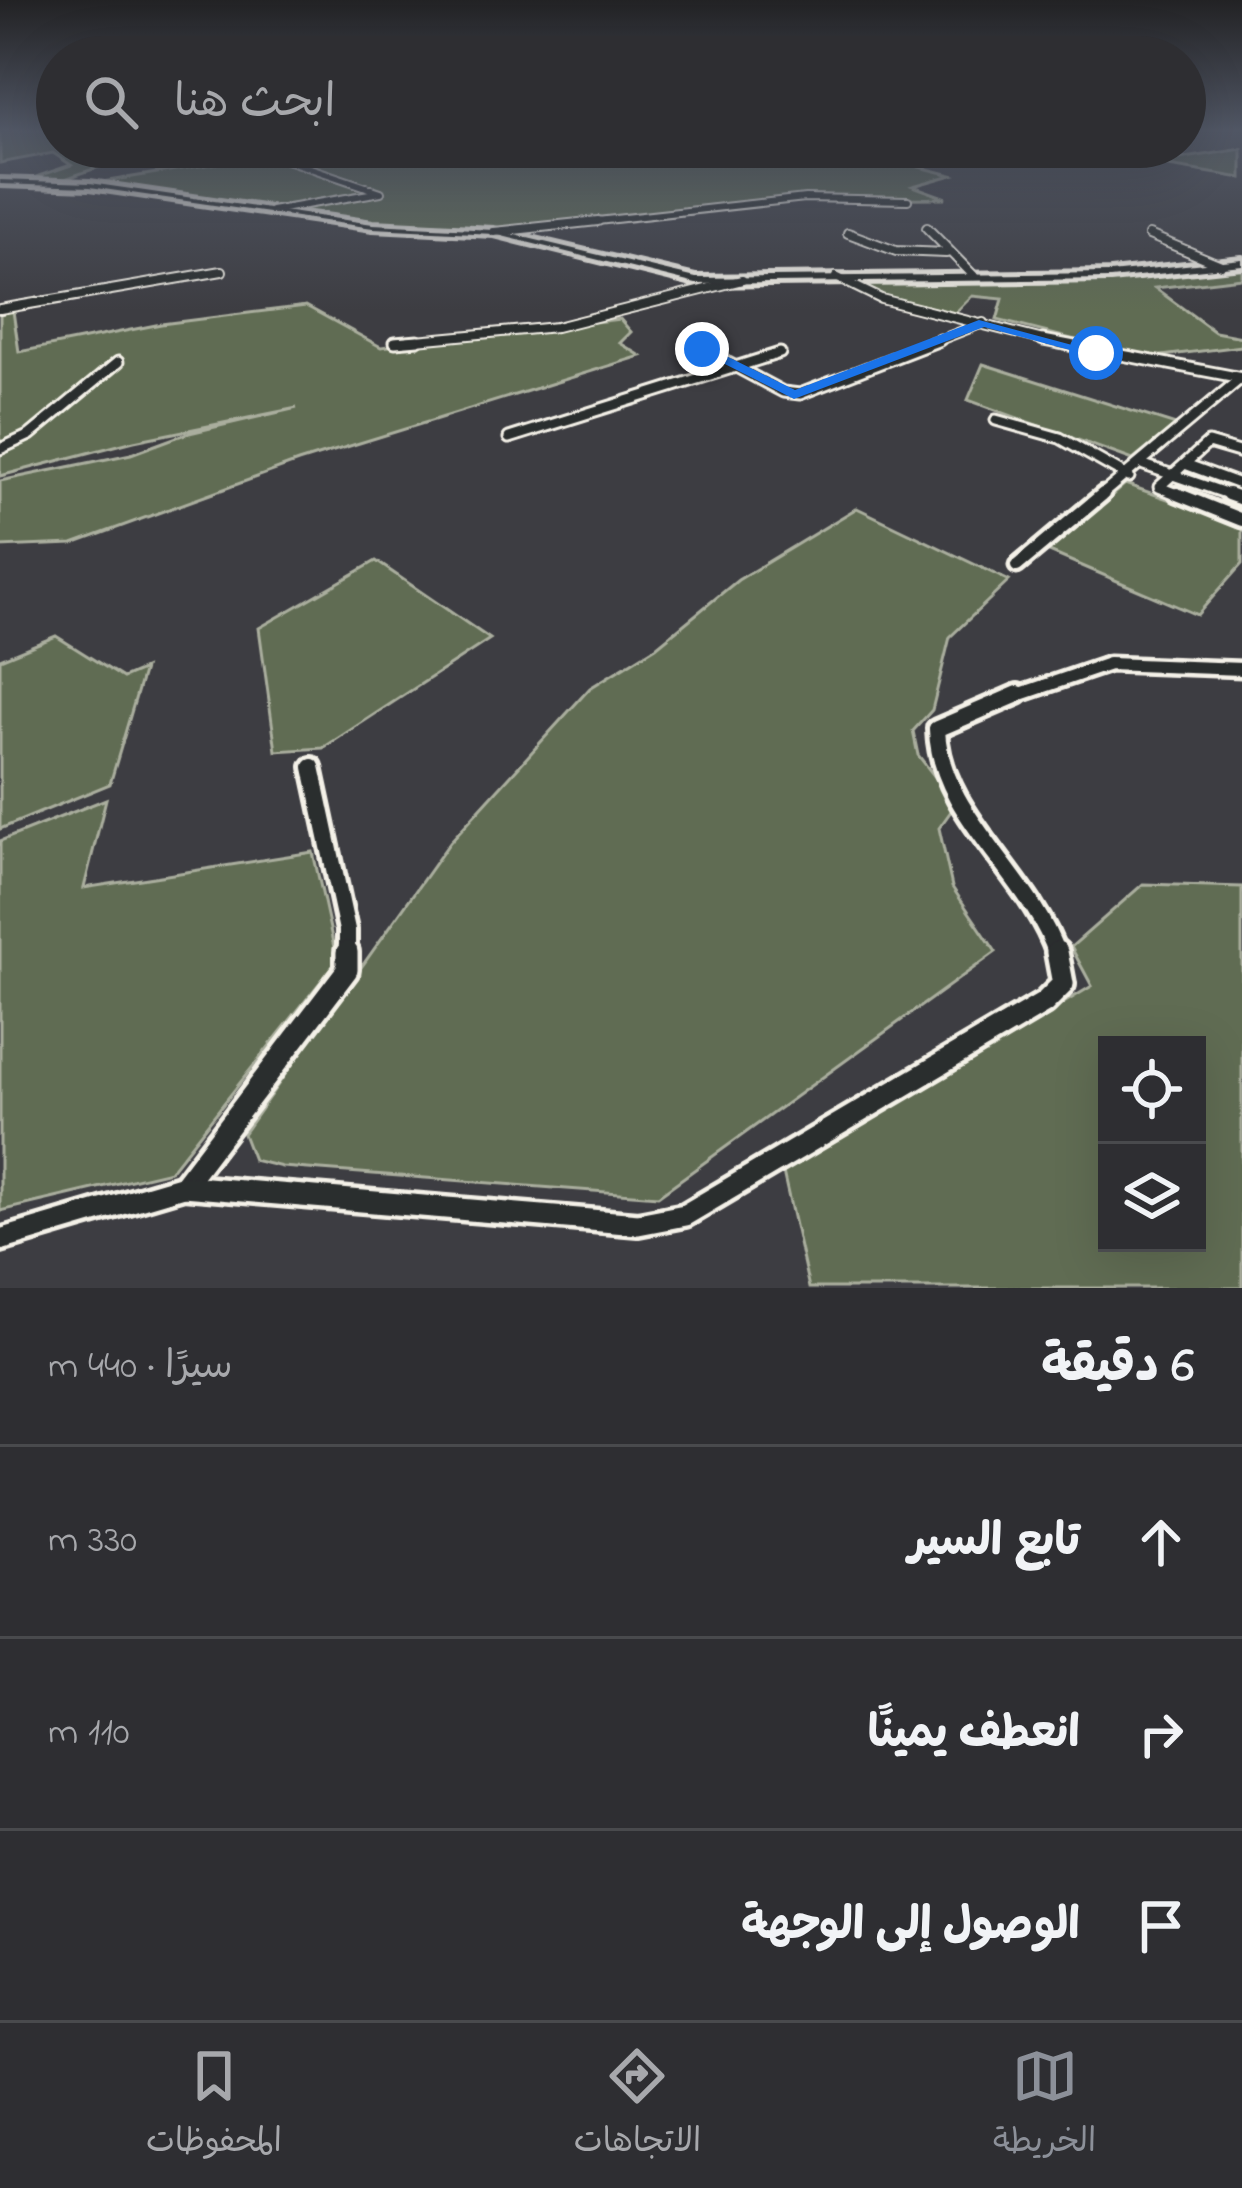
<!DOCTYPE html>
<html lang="ar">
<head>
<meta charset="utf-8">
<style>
  body { margin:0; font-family:"Indie Flower","Playpen Sans Arabic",sans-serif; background:#36363a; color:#f1f3f6; direction:rtl }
  .controls { position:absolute; right:36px; bottom:36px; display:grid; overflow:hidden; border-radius:0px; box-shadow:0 12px 48px #0002 }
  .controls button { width:108px; height:108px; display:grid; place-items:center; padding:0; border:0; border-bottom:3px solid #494a4d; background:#2e2e32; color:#f1f3f6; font:60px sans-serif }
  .stop { position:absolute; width:36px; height:36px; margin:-27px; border:9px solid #1a73e8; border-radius:50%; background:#fff }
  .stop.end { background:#1a73e8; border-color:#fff; box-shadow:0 3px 12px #0008 }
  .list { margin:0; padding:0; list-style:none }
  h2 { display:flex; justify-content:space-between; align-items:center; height:156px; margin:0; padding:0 48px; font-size:51px }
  h2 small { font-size:39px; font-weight:400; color:#a7a8ac }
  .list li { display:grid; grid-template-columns:78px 1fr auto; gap:36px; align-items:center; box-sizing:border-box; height:192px; padding:0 48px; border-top:3px solid #494a4d }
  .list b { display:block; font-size:45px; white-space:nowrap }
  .list em { font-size:39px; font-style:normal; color:#a7a8ac }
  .icon { flex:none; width:66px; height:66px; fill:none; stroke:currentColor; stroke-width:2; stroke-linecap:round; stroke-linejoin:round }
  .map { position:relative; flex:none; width:1242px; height:1288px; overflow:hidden; direction:ltr }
  .search { position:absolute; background:#2e2e32; box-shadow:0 12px 48px #0002; left:36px; right:36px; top:36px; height:132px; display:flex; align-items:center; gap:30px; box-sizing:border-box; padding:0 42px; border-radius:66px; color:#a7a8ac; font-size:45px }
  .sheet { height:732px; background:#2e2e32 }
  nav { display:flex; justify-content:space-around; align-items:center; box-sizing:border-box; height:168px; border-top:3px solid #494a4d; background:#2e2e32; font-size:33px; color:#a7a8ac }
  nav a { display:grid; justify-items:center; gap:6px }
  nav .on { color:#8c9099 }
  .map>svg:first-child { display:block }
  .green { fill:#606c53; stroke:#aaae9e; stroke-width:3; fill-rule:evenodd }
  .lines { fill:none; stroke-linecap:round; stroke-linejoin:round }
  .minor-far5-casing { stroke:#f4f1e8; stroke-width:10 }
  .minor-far4-casing { stroke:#f4f1e8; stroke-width:12 }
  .minor-far3-casing { stroke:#f4f1e8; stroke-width:15 }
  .minor-far2-casing { stroke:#f4f1e8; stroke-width:21 }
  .minor-far1-casing { stroke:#f4f1e8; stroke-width:26 }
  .minor-casing { stroke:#f4f1e8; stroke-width:30 }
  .tertiary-casing { stroke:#f4f1e8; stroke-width:10 }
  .minor-far5 { stroke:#2a2d2e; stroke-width:6 }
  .minor-far4 { stroke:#2a2d2e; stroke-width:8 }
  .minor-far3 { stroke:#2a2d2e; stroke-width:9 }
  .minor-far2 { stroke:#2a2d2e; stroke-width:12 }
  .minor-far1 { stroke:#2a2d2e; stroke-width:16 }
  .minor { stroke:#2a2d2e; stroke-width:21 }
  .tertiary { fill:#2a2d2e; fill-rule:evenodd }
  .route { fill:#1a73e8 }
</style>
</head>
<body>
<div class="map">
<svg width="1242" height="1288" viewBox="0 0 1242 1288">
  <rect width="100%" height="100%" fill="#3d3d42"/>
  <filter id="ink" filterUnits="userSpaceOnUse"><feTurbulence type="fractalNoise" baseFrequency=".00833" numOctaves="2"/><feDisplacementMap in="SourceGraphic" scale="24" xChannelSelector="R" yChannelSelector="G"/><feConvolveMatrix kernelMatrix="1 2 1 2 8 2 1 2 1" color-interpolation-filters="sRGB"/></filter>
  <g filter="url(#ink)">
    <g class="green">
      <path d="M0 130H57V147H226L99 167 62 180 33 178 71 165 53 153 0 163Z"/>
      <path d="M239 147H910L919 167 952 175 913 186 946 198 810 199 510 230 373 223 96 183 260 156Z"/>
      <path d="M1082 147 1173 160 1242 149V178L1071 150Z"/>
      <path d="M1242 264V278L1155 288 1215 332 1242 337V346L1146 358 997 320 1003 299 972 296 955 313 892 299 850 280H1095Z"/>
      <path d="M306 306 381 347 620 319 631 332 620 343 641 356 298 462 73 544 0 547V481L131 454 185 434 297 408 134 441 0 476V313L13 311 19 352 161 324Z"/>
      <path d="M983 364 1176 425 1133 460 968 400Z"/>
      <path d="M1125 484 1242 525V564L1197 615 1047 551Z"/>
      <path d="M857 508 1009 581 950 637 932 710 913 731 918 755 956 804 939 828 952 887 996 952 658 1196 282 1167 253 1160 243 1134 450 842 590 688 656 647 738 580Z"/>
      <path d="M376 561 490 639 323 748 276 751 259 628Z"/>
      <path d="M56 636 123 678 144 669 110 784 0 829V659Z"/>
      <path d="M106 799 84 888 313 852 337 961 170 1171 0 1211V841Z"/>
      <path d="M1143 884 1242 887V1288H809L783 1172 1092 986 1071 947ZM1107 1045H1197V1243H1107Z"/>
    </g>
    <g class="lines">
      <defs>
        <g id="minor-far5">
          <path d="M271 211 381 192 272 155"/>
          <path d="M570 224 805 198 908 200"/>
        </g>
        <g id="minor-far4">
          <path d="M927 228 974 276"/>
          <path d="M494 232 598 221"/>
          <path d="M848 233 896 251 946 253"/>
          <path d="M1149 235 1221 265"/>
          <path d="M836 277 881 299 1055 343"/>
          <path d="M0 309 222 271"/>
          <path d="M395 342 556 327 742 280"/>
          <path d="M932 343 983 323"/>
        </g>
        <g id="minor-far3">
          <path d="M1043 340 1242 378"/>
          <path d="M395 342 418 340"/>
          <path d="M702 349 783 392 800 394 940 340"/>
          <path d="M996 420 1060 438 1129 477"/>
          <path d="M509 438 780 353"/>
          <path d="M0 449 30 435 118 362"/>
          <path d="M1185 464 1242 485"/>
          <path d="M1144 465 1237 497"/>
          <path d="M1099 497 1241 378"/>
          <path d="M1184 497 1159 487 1208 443 1242 453"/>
        </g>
        <g id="minor-far2">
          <path d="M1177 494 1242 520"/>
          <path d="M1228 494 1242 499"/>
          <path d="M1017 566 1103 494"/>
          <path d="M1012 697 1109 664 1242 669"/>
        </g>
        <g id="minor-far1">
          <path d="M1018 694 937 729C939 815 1031 875 1057 955"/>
          <path d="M312 767 347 930V955"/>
        </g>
        <g id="minor">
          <path d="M183 1186 347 970V952"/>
          <path d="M0 1240 183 1186 638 1224 685 1215 1044 1003 1063 984 1057 952"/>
        </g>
        <path id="tertiary" d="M0 180 90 183 373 224 494 230 696 278 1110 273 1242 259V265L1110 279 696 284 494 234 373 228 90 187 0 184Z"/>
      </defs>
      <use href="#minor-far5" class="minor-far5-casing"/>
      <use href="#minor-far4" class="minor-far4-casing"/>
      <use href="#minor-far3" class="minor-far3-casing"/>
      <use href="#minor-far2" class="minor-far2-casing"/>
      <use href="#minor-far1" class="minor-far1-casing"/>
      <use href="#minor" class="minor-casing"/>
      <use href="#tertiary" class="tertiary-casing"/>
      <use href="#minor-far5" class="minor-far5"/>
      <use href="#minor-far4" class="minor-far4"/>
      <use href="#minor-far3" class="minor-far3"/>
      <use href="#minor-far2" class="minor-far2"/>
      <use href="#minor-far1" class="minor-far1"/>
      <use href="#minor" class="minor"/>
      <use href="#tertiary" class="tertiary"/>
    </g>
  </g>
  <linearGradient id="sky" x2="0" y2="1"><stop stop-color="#222224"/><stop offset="0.42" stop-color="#515765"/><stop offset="1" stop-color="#515765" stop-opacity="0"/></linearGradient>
  <rect width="1242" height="310" fill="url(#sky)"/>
  <path class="route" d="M979 320 1102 353 1096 357 984 327 794 399 695 349 706 346 795 390Z"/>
</svg>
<div class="controls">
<button><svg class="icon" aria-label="locate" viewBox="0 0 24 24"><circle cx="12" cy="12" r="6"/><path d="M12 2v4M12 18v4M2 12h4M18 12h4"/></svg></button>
<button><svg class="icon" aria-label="layers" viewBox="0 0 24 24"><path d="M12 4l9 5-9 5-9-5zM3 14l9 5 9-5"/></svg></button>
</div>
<div class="stop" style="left:1096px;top:353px"></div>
<div class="stop end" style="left:702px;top:349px"></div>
<div class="search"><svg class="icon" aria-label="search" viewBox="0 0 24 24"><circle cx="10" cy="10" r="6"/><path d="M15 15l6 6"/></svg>ابحث هنا</div>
</div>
<section class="sheet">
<h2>6 دقيقة<small>سيرًا · 440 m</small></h2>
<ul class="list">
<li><svg class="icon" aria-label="ahead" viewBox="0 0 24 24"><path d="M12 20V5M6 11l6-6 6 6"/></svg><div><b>تابع السير</b></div><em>330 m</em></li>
<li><svg class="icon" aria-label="right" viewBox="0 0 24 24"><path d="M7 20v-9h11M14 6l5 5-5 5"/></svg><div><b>انعطف يمينًا</b></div><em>110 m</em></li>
<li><svg class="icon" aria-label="arrive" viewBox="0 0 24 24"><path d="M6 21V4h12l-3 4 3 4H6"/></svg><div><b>الوصول إلى الوجهة</b></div></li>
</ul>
</section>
<nav>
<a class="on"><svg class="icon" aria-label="map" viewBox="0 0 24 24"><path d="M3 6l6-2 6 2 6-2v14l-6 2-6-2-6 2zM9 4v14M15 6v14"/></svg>الخريطة</a>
<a><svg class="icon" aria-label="directions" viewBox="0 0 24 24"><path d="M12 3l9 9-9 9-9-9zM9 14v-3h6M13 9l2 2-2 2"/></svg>الاتجاهات</a>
<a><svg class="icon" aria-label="saved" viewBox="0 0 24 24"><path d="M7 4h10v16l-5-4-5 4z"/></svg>المحفوظات</a>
</nav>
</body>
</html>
